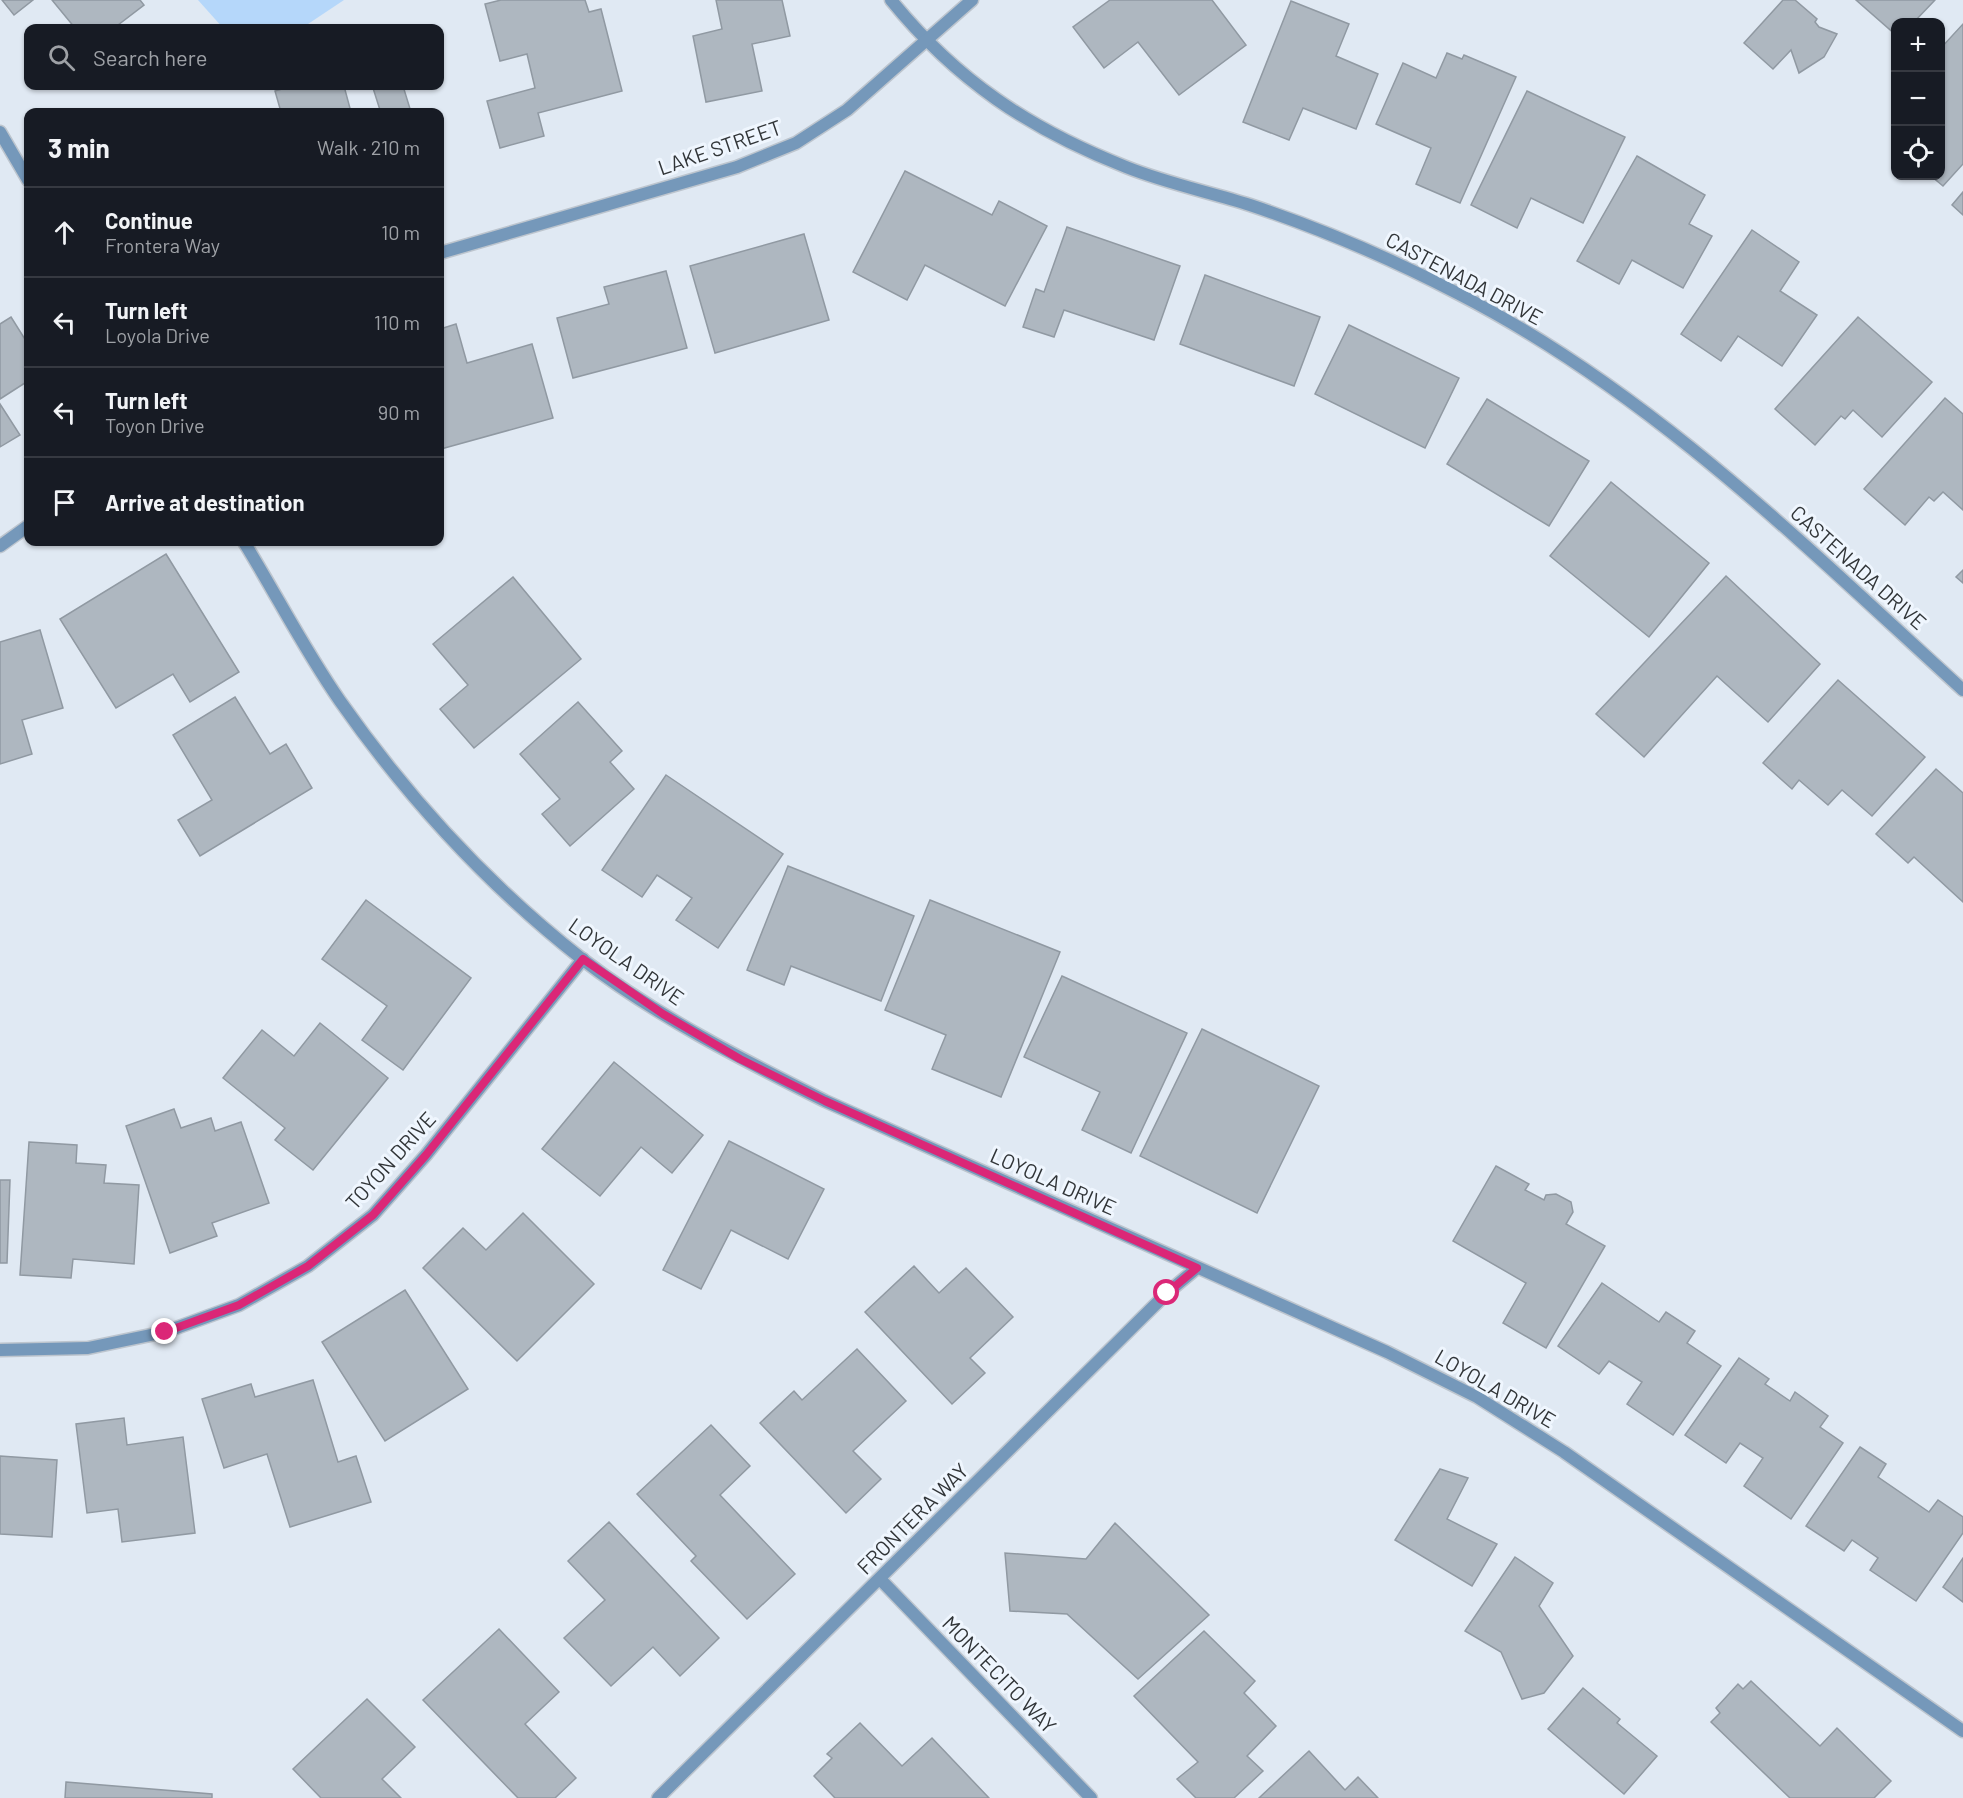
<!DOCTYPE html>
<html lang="en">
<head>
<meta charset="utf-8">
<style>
  body { margin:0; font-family:Barlow,sans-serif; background:#242831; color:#f1f3f6 }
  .controls { position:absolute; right:18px; top:18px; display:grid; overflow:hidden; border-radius:12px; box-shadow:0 2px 4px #0004 }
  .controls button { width:54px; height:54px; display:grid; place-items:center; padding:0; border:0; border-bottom:2px solid #363941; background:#171b24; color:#f1f3f6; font:30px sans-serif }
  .stop { position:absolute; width:18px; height:18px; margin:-14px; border:4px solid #db2777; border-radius:50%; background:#fff }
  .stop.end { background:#db2777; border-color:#fff; box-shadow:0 2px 6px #0008 }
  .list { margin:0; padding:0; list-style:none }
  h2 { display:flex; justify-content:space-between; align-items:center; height:78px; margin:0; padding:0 24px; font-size:26px }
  h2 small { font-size:20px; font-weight:400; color:#9ea1a6 }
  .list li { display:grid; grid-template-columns:39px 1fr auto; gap:18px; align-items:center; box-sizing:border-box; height:90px; padding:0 24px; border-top:2px solid #363941 }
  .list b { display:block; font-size:22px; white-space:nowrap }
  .list p { margin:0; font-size:20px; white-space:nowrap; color:#9ea1a6 }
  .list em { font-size:20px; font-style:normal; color:#9ea1a6 }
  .icon { flex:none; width:33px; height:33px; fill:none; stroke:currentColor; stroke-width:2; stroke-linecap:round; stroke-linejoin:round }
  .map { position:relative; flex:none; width:1963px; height:1798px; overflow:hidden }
  .search { position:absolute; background:#171b24; box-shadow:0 2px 4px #0004; left:24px; top:24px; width:420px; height:66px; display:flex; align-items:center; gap:15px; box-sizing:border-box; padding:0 21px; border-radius:12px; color:#9ea1a6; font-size:22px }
  .panel { position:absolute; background:#171b24; box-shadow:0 2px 4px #0004; left:24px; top:108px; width:420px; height:438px; border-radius:12px }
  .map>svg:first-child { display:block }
  .green { fill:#b5d7fa }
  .building { fill:#aeb7c0; stroke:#9099a2; stroke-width:1.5 }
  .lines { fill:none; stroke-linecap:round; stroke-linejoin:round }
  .minor-casing { stroke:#bdc5ce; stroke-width:15 }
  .minor { stroke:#7598ba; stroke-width:12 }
  .route { stroke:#db2777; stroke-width:8 }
  .labels { text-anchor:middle; stroke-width:6; stroke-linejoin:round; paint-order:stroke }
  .street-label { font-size:21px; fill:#313538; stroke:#eff6fe }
</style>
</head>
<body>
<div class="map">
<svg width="1963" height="1798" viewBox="0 0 1963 1798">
  <rect width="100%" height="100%" fill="#e0e9f3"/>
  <path class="green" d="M198 0H344L302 28H223Z"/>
  <g class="building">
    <path d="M2 0H33L14 15Z"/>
    <path d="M52 0H140L144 5 114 28H75Z"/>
    <path d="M501 0H585L589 12 601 9 622 91 538 113 544 136 500 148 487 101 535 88 527 54 500 61 485 4Z"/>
    <path d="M716 0H782L790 36 752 44 762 91 706 102 693 36 722 29Z"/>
    <path d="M1110 0H1212L1246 45 1179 95 1138 42 1104 68 1073 27Z"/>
    <path d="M1783 0H1795L1817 19 1815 22 1819 27 1837 34 1824 57 1799 73 1791 50 1773 69 1744 43Z"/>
    <path d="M1856 0H1935L1914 22H1896V35Z"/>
    <path d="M1291 1 1349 24 1336 56 1378 74 1356 129 1303 108 1289 140 1243 122Z"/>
    <path d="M1963 24V164L1943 186 1931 176H1940V49Z"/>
    <path d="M1447 53 1462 59 1464 55 1516 77 1460 203 1416 184 1431 148 1376 124 1403 63 1436 78Z"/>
    <path d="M293 86H344L351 112H281L275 91Z"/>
    <path d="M381 86H403L411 112H371L380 110 373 88Z"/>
    <path d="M1527 91 1625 137 1583 223 1531 198 1517 228 1471 205Z"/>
    <path d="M1637 156 1705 195 1689 224 1712 236 1683 288 1632 260 1619 284 1577 261Z"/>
    <path d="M905 171 992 215 999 201 1047 226 1005 306 925 265 907 300 853 272Z"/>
    <path d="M1963 192V215L1952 205Z"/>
    <path d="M1067 227 1180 266 1154 340 1064 310 1054 337 1023 327 1036 289 1044 292Z"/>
    <path d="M1752 230 1799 262 1780 291 1817 315 1782 366 1738 336 1721 361 1681 334Z"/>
    <path d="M804 234 829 320 715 353 690 266Z"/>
    <path d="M666 271 687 348 573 378 557 318 609 304 604 287Z"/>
    <path d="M1205 275 1320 317 1294 386 1180 344Z"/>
    <path d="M11 317 28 344V381L0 399V324Z"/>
    <path d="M1858 317 1932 382 1882 437 1853 410 1845 419 1841 416 1815 445 1775 409Z"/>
    <path d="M456 324 467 363 532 344 553 418 441 449 440 329Z"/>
    <path d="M1349 325 1459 378 1425 448 1315 394Z"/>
    <path d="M1945 398 1963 414V510L1943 492 1934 501 1929 497 1905 525 1864 489Z"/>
    <path d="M1487 399 1589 461 1549 526 1447 464Z"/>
    <path d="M0 404 20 435 0 447Z"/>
    <path d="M1611 482 1709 563 1649 637 1550 556Z"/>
    <path d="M166 554 239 672 190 702 173 674 116 708 60 619Z"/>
    <path d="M1963 570V583L1956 577Z"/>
    <path d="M1726 576 1820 664 1768 722 1717 676 1644 757 1596 714Z"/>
    <path d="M513 577 581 659 474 748 440 709 468 685 433 644Z"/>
    <path d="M40 630 63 708 22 720 32 754 0 764V642Z"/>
    <path d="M1838 680 1925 757 1872 816 1842 790 1828 805 1799 780 1792 789 1763 763Z"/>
    <path d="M235 697 270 754 286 744 312 788 200 856 178 820 212 800 173 735Z"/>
    <path d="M578 702 622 751 610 762 634 789 570 846 542 814 560 799 520 754Z"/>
    <path d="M1936 769 1963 793V902L1914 857 1908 863 1876 834Z"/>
    <path d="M666 775 783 854 718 948 676 920 692 898 657 875 642 897 602 870Z"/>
    <path d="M788 866 914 916 881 1001 791 966 784 985 747 970Z"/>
    <path d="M366 900 471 978 403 1070 362 1040 387 1006 322 959Z"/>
    <path d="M930 900 1060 952 1001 1097 932 1069 946 1035 885 1010Z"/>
    <path d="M1062 976 1187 1033 1131 1153 1082 1130 1100 1092 1024 1057Z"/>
    <path d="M320 1023 388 1078 313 1170 275 1140 285 1128 223 1078 262 1030 294 1056Z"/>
    <path d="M1202 1029 1319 1086 1257 1213 1140 1156Z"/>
    <path d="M614 1062 703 1135 672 1173 641 1147 600 1196 542 1149Z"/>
    <path d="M174 1109 181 1128 211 1118 215 1131 241 1122 269 1203 212 1223 217 1236 170 1253 126 1126Z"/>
    <path d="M729 1141 824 1189 788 1259 731 1230 701 1289 663 1270Z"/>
    <path d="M29 1142 77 1145 76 1163 106 1165 104 1183 139 1185 134 1264 73 1259 71 1278 20 1275Z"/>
    <path d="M1496 1166 1529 1184 1525 1190 1544 1200 1546 1195 1556 1194 1571 1202 1573 1212 1566 1224 1605 1246 1546 1348 1503 1323 1526 1283 1453 1241Z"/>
    <path d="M0 1180H10L7 1263H0Z"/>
    <path d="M523 1213 594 1284 517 1361 423 1268 463 1228 486 1250Z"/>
    <path d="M914 1266 939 1293 966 1268 1013 1317 970 1358 985 1373 952 1404 865 1312Z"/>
    <path d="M1602 1283 1659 1322 1666 1312 1695 1331 1687 1343 1721 1366 1673 1435 1627 1404 1642 1382 1609 1361 1599 1374 1558 1346Z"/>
    <path d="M405 1290 468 1389 385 1441 322 1342Z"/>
    <path d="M857 1349 906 1401 853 1451 881 1479 846 1513 760 1423 794 1391 802 1400Z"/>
    <path d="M1739 1358 1769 1379 1765 1384 1790 1401 1795 1392 1828 1416 1820 1427 1843 1443 1791 1519 1744 1486 1763 1458 1740 1443 1726 1463 1685 1435Z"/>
    <path d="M313 1380 338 1462 356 1456 371 1502 290 1527 267 1454 224 1468 202 1399 251 1384 255 1397Z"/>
    <path d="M124 1418 127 1445 183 1437 195 1533 122 1542 118 1509 87 1513 76 1424Z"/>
    <path d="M711 1425 750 1466 720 1495 795 1574 747 1619 691 1561 696 1556 637 1494Z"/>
    <path d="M1860 1447 1886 1464 1878 1477 1929 1512 1938 1500 1963 1517V1533L1916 1601 1870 1570 1878 1558 1852 1540 1844 1551 1806 1526Z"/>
    <path d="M0 1456 57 1460 52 1537 0 1534Z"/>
    <path d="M1440 1469 1468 1478 1447 1519 1497 1544 1472 1586 1395 1540Z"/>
    <path d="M609 1522 719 1638 680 1676 653 1647 611 1686 564 1638 605 1600 568 1561Z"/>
    <path d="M1115 1523 1209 1615 1138 1679 1067 1614 1010 1611 1005 1553 1086 1559Z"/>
    <path d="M1515 1557 1553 1583 1539 1606 1573 1656 1544 1693 1522 1699 1501 1652 1465 1631Z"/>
    <path d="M1963 1558V1602L1943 1587Z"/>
    <path d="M499 1629 559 1692 525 1724 576 1778 555 1798H518L423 1700Z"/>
    <path d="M1204 1631 1255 1681 1244 1693 1276 1726 1247 1756 1263 1771 1234 1798H1196L1177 1779 1198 1762 1134 1696Z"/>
    <path d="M1751 1681 1820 1746 1837 1728 1891 1781 1874 1798H1790L1711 1722 1720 1713 1716 1708 1738 1684 1743 1689Z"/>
    <path d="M1583 1688 1620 1719 1617 1723 1657 1756 1624 1794 1548 1729Z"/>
    <path d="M367 1699 415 1747 382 1779 401 1798H321L293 1769Z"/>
    <path d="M860 1723 902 1766 932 1738 989 1798H835L814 1776 832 1758 827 1754Z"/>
    <path d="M1309 1751 1345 1790 1358 1777 1378 1798H1259Z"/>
    <path d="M66 1782 212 1794V1798H65Z"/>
  </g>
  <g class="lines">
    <defs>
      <g id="minor">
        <path d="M891 0C956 80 1029 129 1126 167 1166 183 1209 192 1250 205 1322 229 1392 259 1459 294 1652 393 1805 546 1963 690"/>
        <path d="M0 132 28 180"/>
        <path d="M440 253 737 167 796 143 847 110 972 0"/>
        <path d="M244 542C276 594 305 651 340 701 408 798 489 886 582 959 656 1016 741 1059 825 1101L1387 1352 1477 1397 1564 1452 1963 1731"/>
        <path d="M0 546 28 526"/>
        <path d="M0 1350 88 1348 165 1332 239 1305 308 1266 373 1215 426 1155 583 959"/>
        <path d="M880 1579 1091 1798"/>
        <path d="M658 1798 1167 1293 1197 1268"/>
      </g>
    </defs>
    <use href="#minor" class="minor-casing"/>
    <use href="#minor" class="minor"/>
  </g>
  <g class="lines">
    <path class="route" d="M165 1332 239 1305 308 1266 373 1215 426 1155 583 959 663 1014 740 1059 825 1101 1197 1268 1167 1293"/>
  </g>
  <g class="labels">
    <g class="street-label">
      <text transform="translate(720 148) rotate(-19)" y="7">LAKE STREET</text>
      <text transform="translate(1464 279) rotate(28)" y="7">CASTENADA DRIVE</text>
      <text transform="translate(1858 568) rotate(42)" y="7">CASTENADA DRIVE</text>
      <text transform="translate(626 962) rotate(35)" y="7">LOYOLA DRIVE</text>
      <text transform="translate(391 1161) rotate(-48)" y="7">TOYON DRIVE</text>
      <text transform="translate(1053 1182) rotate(24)" y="7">LOYOLA DRIVE</text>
      <text transform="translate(1495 1389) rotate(30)" y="7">LOYOLA DRIVE</text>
      <text transform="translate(913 1519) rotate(-45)" y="7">FRONTERA WAY</text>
      <text transform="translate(999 1675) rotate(46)" y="7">MONTECITO WAY</text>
    </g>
  </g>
</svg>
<div class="controls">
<button>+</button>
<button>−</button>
<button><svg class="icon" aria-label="locate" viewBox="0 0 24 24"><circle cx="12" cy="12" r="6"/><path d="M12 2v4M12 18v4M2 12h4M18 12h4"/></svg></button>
</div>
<div class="stop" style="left:1167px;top:1293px"></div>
<div class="stop end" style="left:165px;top:1332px"></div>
<div class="search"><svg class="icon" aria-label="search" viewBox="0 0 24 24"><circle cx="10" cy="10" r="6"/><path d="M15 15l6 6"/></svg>Search here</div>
<section class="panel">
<h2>3 min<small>Walk · 210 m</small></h2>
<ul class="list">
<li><svg class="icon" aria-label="ahead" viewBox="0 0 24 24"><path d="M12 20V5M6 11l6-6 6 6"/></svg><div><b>Continue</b><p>Frontera Way</p></div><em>10 m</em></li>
<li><svg class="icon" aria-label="left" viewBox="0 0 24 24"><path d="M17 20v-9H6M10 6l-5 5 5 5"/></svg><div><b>Turn left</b><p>Loyola Drive</p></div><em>110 m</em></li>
<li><svg class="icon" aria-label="left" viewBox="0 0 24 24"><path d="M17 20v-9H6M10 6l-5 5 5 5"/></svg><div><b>Turn left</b><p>Toyon Drive</p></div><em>90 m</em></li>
<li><svg class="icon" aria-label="arrive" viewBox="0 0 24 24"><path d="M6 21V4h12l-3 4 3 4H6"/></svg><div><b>Arrive at destination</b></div></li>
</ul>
</section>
</div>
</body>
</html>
